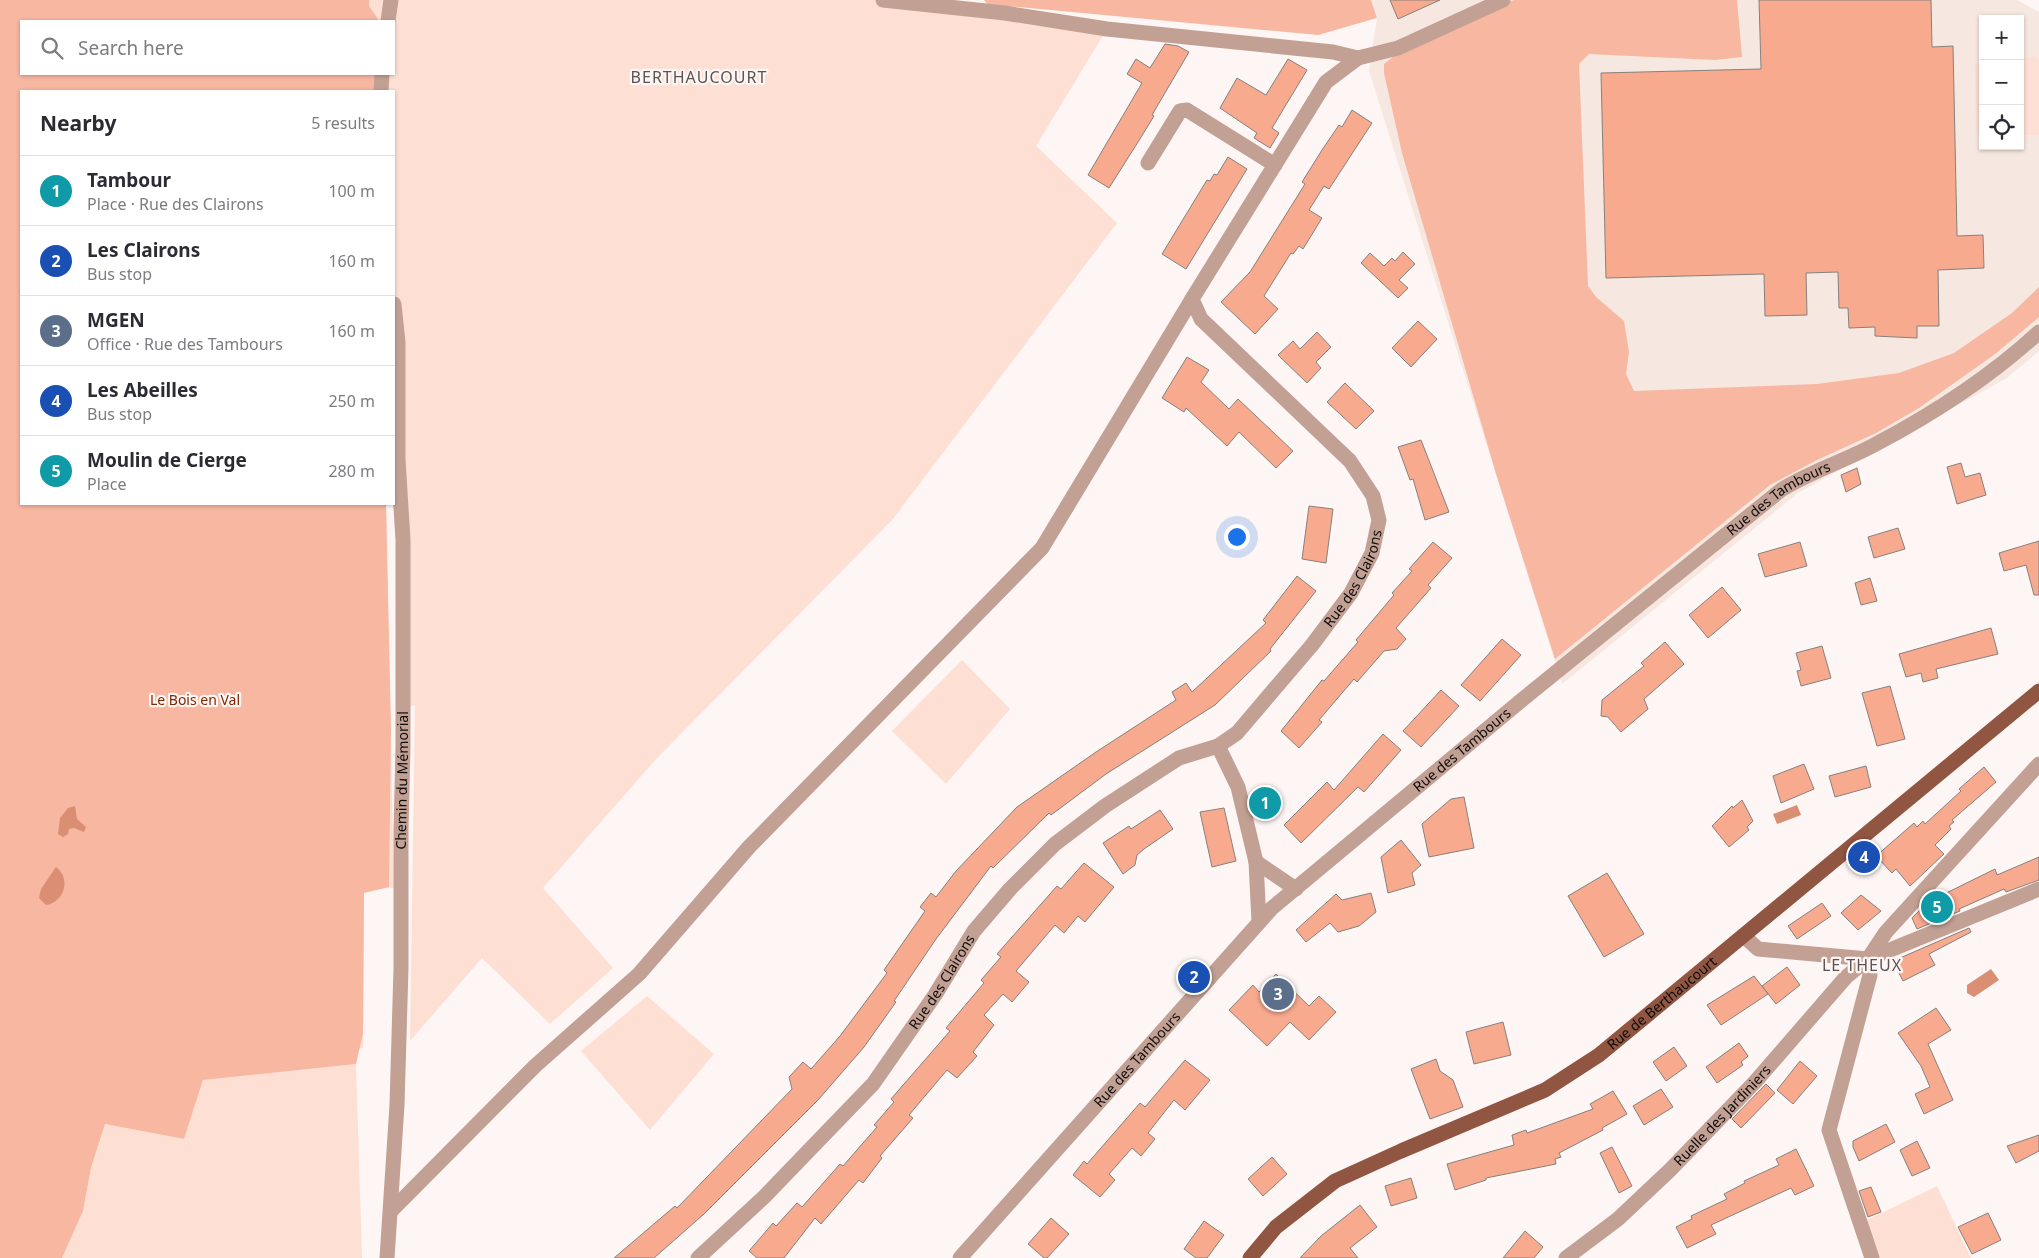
<!DOCTYPE html>
<html lang="en">
<head>
<meta charset="utf-8">
<style>
  body { margin:0; font-family:"Noto Sans",sans-serif; background:#f2f2f3; color:#2b2b33 }
  .controls { position:absolute; right:15px; top:15px; display:grid; overflow:hidden; border-radius:0px; box-shadow:0 1px 4px #0004 }
  .controls button { width:45px; height:45px; display:grid; place-items:center; padding:0; border:0; border-bottom:1px solid #e1e1e2; background:#fff; color:#2b2b33; font:25px sans-serif }
  .you { position:absolute; left:1236px; top:536px; width:18px; height:18px; margin:-12px; border:4px solid #fff; border-radius:50%; background:#1a73e8; box-shadow:0 0 0 8px #1a73e833 }
  .badge { display:grid; place-items:center; width:32px; height:32px; border-radius:50%; background:#b34c25; color:#fff; font-size:16px; font-weight:700 }
  .pin { position:absolute; translate:-50% -50%; border:2px solid #fff; box-shadow:0 1px 5px #0006 }
  .list { margin:0; padding:0; list-style:none }
  h2 { display:flex; justify-content:space-between; align-items:center; height:65px; margin:0; padding:0 20px; font-size:21px }
  h2 small { font-size:16px; font-weight:400; color:#7c7c81 }
  .list li { display:grid; grid-template-columns:32px 1fr auto; gap:15px; align-items:center; box-sizing:border-box; height:70px; padding:0 20px; border-top:1px solid #e1e1e2 }
  .list b { display:block; font-size:19px; white-space:nowrap }
  .list p { margin:0; font-size:16px; white-space:nowrap; color:#7c7c81 }
  .list em { font-size:16px; font-style:normal; color:#7c7c81 }
  .icon { flex:none; width:28px; height:28px; fill:none; stroke:currentColor; stroke-width:2; stroke-linecap:round; stroke-linejoin:round }
  .map { position:relative; flex:none; width:2039px; height:1258px; overflow:hidden }
  .search { position:absolute; background:#fff; box-shadow:0 1px 4px #0004; left:20px; top:20px; width:375px; height:55px; display:flex; align-items:center; gap:12px; box-sizing:border-box; padding:0 18px; border-radius:0px; color:#7c7c81; font-size:19px }
  .panel { position:absolute; background:#fff; box-shadow:0 1px 4px #0004; left:20px; top:90px; width:375px; height:415px; border-radius:0px }
  .map>svg:first-child { display:block }
  .built { fill:#f6e7e1; fill-rule:evenodd }
  .green { fill:#fedfd4; fill-rule:evenodd }
  .forest { fill:#f7b7a1 }
  .water { fill:#da8e74 }
  .building { fill:#f8aa8f; stroke:#87807e }
  .lines { fill:none; stroke-linecap:round; stroke-linejoin:round }
  .minor { stroke:#c3a094; stroke-width:15 }
  .major { stroke:#915641; stroke-width:15 }
  .labels { text-anchor:middle; stroke-width:4.5; stroke-linejoin:round; paint-order:stroke }
  .street-label { font-size:14px; fill:#0e0c0b; stroke:#fef6f4 }
  .park-label { font-size:14px; fill:#812800; stroke:#fef6f4 }
  .quarter-label { font-size:16px; letter-spacing:1px; fill:#5b5452; stroke:#fef6f4 }
</style>
</head>
<body>
<div class="map">
<svg width="2039" height="1258" viewBox="0 0 2039 1258">
  <rect width="100%" height="100%" fill="#fef6f4"/>
  <path class="built" d="M1371 0H2017L2039 12V351L2007 378 1798 493 1562 684 1369 71 1377 18ZM1983 19H2020V146H1983Z"/>
  <g class="green">
    <path d="M0 0H883L1107 29 1036 146 1117 223 893 519 657 758 543 888 613 968 550 1024 482 958 410 1041 415 705 403 709 394 350V91H21V504H386L394 888 373 889 364 893 363 1048 69 1101 0 1258ZM21 21H394V74H21Z"/>
    <path d="M2035 56 2039 60V135H2020V58Z"/>
    <path d="M1983 62V135H1981L1977 132 1976 124 1975 64Z"/>
    <path d="M962 660 1010 709 946 784 892 731Z"/>
    <path d="M647 996 714 1054 650 1130 581 1051Z"/>
    <path d="M356 1064 362 1258H62L83 1211 91 1168 105 1124 184 1139 203 1080Z"/>
    <path d="M1937 1186 1971 1258H1880L1865 1221Z"/>
  </g>
  <g class="forest">
    <path d="M0 0H369V6L378 19V21H21V74H378V91H21V504H386L391 729 389 887 364 893 363 1033 356 1064 203 1080 184 1139 105 1124 91 1168 83 1211 62 1258H0Z"/>
    <path d="M984 0H1371L1377 18 1318 35 987 4Z"/>
    <path d="M1514 0H1737L1742 57 1715 60 1589 54 1579 64 1588 286 1596 297 1624 321 1629 352 1626 374 1634 391 1817 384 1899 373 1954 353 2012 313 2039 287V317L1995 354 1919 408 1876 433 1817 460 1770 485 1555 659 1497 477 1402 153 1384 73V64L1398 53Z"/>
  </g>
  <g class="water">
    <path d="M1797 805 1801 815 1777 824 1773 814Z"/>
    <path d="M75 806 77 819 86 827 84 832 74 828 69 829 68 834 63 837 58 834 60 818 68 808Z"/>
    <path d="M56 867C71 878 65 902 46 905L39 898 41 889Z"/>
    <path d="M1991 969 1999 980 1974 997 1967 993V985Z"/>
  </g>
  <g class="building">
    <path d="M1390 0H1440L1398 19Z"/>
    <path d="M1759 0H1931L1932 47 1953 46 1957 236 1983 235 1984 268 1938 270 1939 326H1917V338L1875 336V327L1849 328 1848 308H1839L1838 272 1806 273 1807 315 1765 316 1764 274 1606 278 1601 73 1761 69Z"/>
    <path d="M1165 44 1178 46 1189 52 1152 115 1154 116 1138 142 1109 188 1088 175 1142 83 1127 74 1136 59 1150 68Z"/>
    <path d="M1288 59 1307 70 1272 128 1279 133 1270 148 1254 138 1257 133 1220 108 1237 78 1266 95Z"/>
    <path d="M1352 110 1372 123 1329 189 1324 186 1309 210 1322 218 1303 249 1299 246 1293 254 1291 253 1264 296 1278 309 1255 334 1221 302 1250 272 1305 184 1302 182 1322 150 1339 125 1342 127Z"/>
    <path d="M1228 157 1247 169 1186 269 1162 254 1207 180 1210 181 1214 174 1217 175Z"/>
    <path d="M1403 252 1415 264 1399 280 1408 288 1398 298 1361 263 1370 253 1384 266 1392 258 1395 261Z"/>
    <path d="M1418 321 1437 339 1411 367 1392 348Z"/>
    <path d="M1317 332 1331 347 1316 362 1321 368 1307 383 1278 355 1293 341 1300 349Z"/>
    <path d="M1187 357 1209 370 1201 382 1229 409 1238 399 1293 451 1276 468 1239 432 1227 446 1186 408 1184 412 1162 398Z"/>
    <path d="M1345 383 1374 411 1356 429 1327 402Z"/>
    <path d="M1421 440 1449 512 1425 520 1413 479 1410 480 1398 447Z"/>
    <path d="M1961 463 1965 477 1980 473 1986 495 1957 504 1947 467Z"/>
    <path d="M1857 468 1861 484 1846 492 1841 475Z"/>
    <path d="M1309 506 1333 509 1326 563 1302 559Z"/>
    <path d="M1898 528 1905 549 1874 558 1868 537Z"/>
    <path d="M2039 541V595H2034L2026 565 2004 571 1999 553Z"/>
    <path d="M1433 542 1452 558 1428 585 1431 588 1396 628 1406 639 1397 649 1384 651 1357 682 1354 679 1319 720 1322 722 1299 748 1281 731 1322 680 1324 681 1358 642 1356 640 1394 595 1392 593 1412 571 1409 569Z"/>
    <path d="M1800 542 1807 566 1765 577 1758 554Z"/>
    <path d="M1297 576 1316 591 1270 649 1271 651 1215 705 1106 774 1051 815 1049 813 993 868 991 866 936 939 894 1001 896 1002 864 1047 818 1100 704 1214 654 1258H614L675 1206 677 1208 792 1089 789 1077 803 1062 811 1069 840 1036 887 973 884 970 925 911 920 907 931 893 936 897 956 871 1017 807 1096 752 1176 700 1172 692 1186 683 1192 692 1266 623 1263 620Z"/>
    <path d="M1870 578 1877 601 1861 605 1855 583Z"/>
    <path d="M1722 587 1741 610 1708 638 1689 615Z"/>
    <path d="M1991 628 1998 654 1936 669 1938 678 1923 682 1921 673 1906 677 1899 654Z"/>
    <path d="M1502 639 1521 655 1480 701 1461 685Z"/>
    <path d="M1665 642 1684 664 1644 699 1648 709 1621 732 1608 717 1601 716 1602 700 1644 666 1641 663Z"/>
    <path d="M1822 646 1831 678 1801 686 1797 671 1801 670 1796 653Z"/>
    <path d="M1890 686 1905 739 1877 746 1862 693Z"/>
    <path d="M1441 690 1459 706 1421 747 1403 731Z"/>
    <path d="M1383 734 1401 750 1364 792 1358 787 1301 843 1284 825 1327 782 1334 790Z"/>
    <path d="M1804 764 1814 789 1781 803 1773 776Z"/>
    <path d="M1866 766 1871 787 1835 797 1829 776Z"/>
    <path d="M1984 767 1996 782 1952 820 1954 822 1949 826 1951 829 1935 845 1944 854 1910 886 1896 869 1892 873 1876 856 1914 823 1917 827 1923 821 1925 824 1961 791 1959 789Z"/>
    <path d="M1464 797 1474 848 1429 857 1422 824 1451 799Z"/>
    <path d="M1742 800 1753 821 1747 827 1749 830 1729 847 1712 826 1732 806 1733 808Z"/>
    <path d="M1224 808 1236 861 1212 867 1200 812Z"/>
    <path d="M1160 810 1173 829 1144 849 1137 855 1135 865 1123 874 1103 843 1129 826 1131 829Z"/>
    <path d="M1401 840 1421 865 1412 873 1415 885 1388 893 1381 857Z"/>
    <path d="M2039 857V880L2006 892 2004 889 1959 909 1960 911 1917 929 1912 918 1928 902 1995 869 1997 875Z"/>
    <path d="M1084 863 1114 887 1085 922 1078 916 1064 933 1055 925 1016 971 1029 982 1012 1002 1003 994 984 1015 994 1025 973 1052 977 1056 957 1078 947 1070 909 1115 913 1118 880 1156 882 1158 863 1183 859 1180 821 1224 815 1218 784 1258H757L749 1251 773 1223 776 1226 797 1203 802 1207 840 1164 843 1166 877 1127 874 1125 894 1102 891 1099 950 1031 946 1028 984 983 981 980 1001 957 997 954 1057 886 1061 889Z"/>
    <path d="M1607 873 1644 934 1604 957 1568 896Z"/>
    <path d="M1371 893 1376 912 1359 926 1338 932 1330 923 1306 942 1296 930 1336 894 1342 900Z"/>
    <path d="M1861 895 1881 911 1858 930 1841 913Z"/>
    <path d="M1822 903 1831 916 1797 939 1788 926Z"/>
    <path d="M1969 928 1971 932 1929 954 1935 965 1903 981 1893 961Z"/>
    <path d="M1787 967 1800 985 1776 1004 1762 986Z"/>
    <path d="M1276 974 1309 1006 1319 996 1336 1012 1309 1040 1290 1022 1267 1046 1229 1010 1253 985 1259 992Z"/>
    <path d="M1754 976 1768 994 1721 1025 1707 1005Z"/>
    <path d="M1936 1008 1951 1030 1928 1044 1953 1100 1924 1114 1915 1094 1930 1087 1921 1066 1898 1033Z"/>
    <path d="M1503 1022 1511 1055 1474 1064 1466 1032Z"/>
    <path d="M1739 1043 1748 1056 1741 1062 1743 1065 1717 1083 1706 1067Z"/>
    <path d="M1674 1047 1687 1066 1666 1081 1653 1062Z"/>
    <path d="M1436 1059 1440 1071 1453 1080 1463 1107 1430 1119 1411 1069Z"/>
    <path d="M1185 1060 1210 1080 1185 1110 1174 1100 1148 1133 1155 1139 1141 1156 1132 1148 1109 1174 1115 1180 1100 1197 1073 1175 1084 1161 1087 1164 1140 1103 1145 1107Z"/>
    <path d="M1800 1061 1817 1076 1793 1104 1777 1090Z"/>
    <path d="M1766 1084 1775 1093 1741 1128 1732 1119Z"/>
    <path d="M1661 1089 1673 1107 1644 1125 1633 1106Z"/>
    <path d="M1613 1091 1627 1114 1602 1128 1603 1130 1559 1153 1561 1157 1555 1159 1556 1164 1486 1178V1180L1455 1190 1447 1164 1514 1145 1512 1135 1526 1130 1527 1133 1593 1109 1590 1104Z"/>
    <path d="M1886 1124 1895 1142 1859 1161 1853 1147V1141Z"/>
    <path d="M2039 1135V1151L2016 1163 2007 1146Z"/>
    <path d="M1917 1141 1930 1168 1912 1176 1900 1150Z"/>
    <path d="M1612 1147 1632 1186 1619 1193 1600 1153Z"/>
    <path d="M1796 1149 1814 1186 1795 1195 1791 1188 1711 1225 1716 1234 1687 1248 1676 1227 1692 1219 1691 1216 1727 1199 1724 1194 1745 1183 1744 1181 1779 1165 1776 1159Z"/>
    <path d="M1272 1157 1287 1174 1263 1196 1248 1179Z"/>
    <path d="M1411 1178 1417 1198 1391 1206 1385 1186Z"/>
    <path d="M1871 1187 1881 1212 1868 1217 1859 1191Z"/>
    <path d="M1360 1205 1377 1227 1350 1248 1358 1258H1300L1321 1236Z"/>
    <path d="M1988 1213 2001 1240 1972 1254 1958 1227Z"/>
    <path d="M1051 1218 1069 1234 1047 1258H1044L1028 1244Z"/>
    <path d="M1204 1221 1224 1235 1207 1258H1196L1184 1249Z"/>
    <path d="M1525 1231 1543 1247 1534 1258H1503Z"/>
  </g>
  <g class="lines">
    <g class="minor">
      <path d="M883 0 1005 13 1107 29 1333 52 1358 58"/>
      <path d="M388 21 391 0"/>
      <path d="M381 91 382 74"/>
      <path d="M1148 163 1180 111 1187 110 1275 165"/>
      <path d="M1218 746 1238 787 1256 862 1259 922"/>
      <path d="M1256 862 1296 889"/>
      <path d="M1745 937 1758 949 1868 959 2039 889"/>
      <path d="M1868 959 1870 975 1829 1130 1872 1258"/>
      <path d="M391 1211 535 1066 639 974 749 847 1042 548 1192 299"/>
      <path id="s1" d="M387 1258 397 1105 401 968V831L403 746V540L398 460V343L394 304"/>
      <path id="s2" d="M698 1258 764 1197 873 1084 935 995 974 931 1010 889 1055 844 1105 806 1179 758 1218 746 1237 733 1312 645 1351 593 1372 553 1379 520 1373 496 1350 461 1201 319 1192 299 1326 82 1358 58 1398 48 1503 0"/>
      <path id="s3" d="M960 1258 1272 908 1523 699 1781 490C1811 471 1845 461 1876 444 1935 413 1990 377 2039 332"/>
      <path id="s4" d="M1566 1258 1618 1219 1670 1170 1755 1082 1846 977 1868 959 1886 932 2039 764"/>
    </g>
    <path class="major" id="s5" d="M1250 1258 1276 1227 1335 1181 1401 1151 1545 1090 1599 1055 2039 691"/>
  </g>
  <g class="labels">
    <g class="street-label">
      <text dy="5" stroke="none"><textPath href="#s3" startOffset="1121">Rue des Tambours</textPath></text>
      <text dy="5" stroke="none"><textPath href="#s2" startOffset="959">Rue des Clairons</textPath></text>
      <text dy="5" stroke="none"><textPath href="#s3" startOffset="716">Rue des Tambours</textPath></text>
      <text dy="5" stroke="none"><textPath href="#s1" startOffset="478">Chemin du Mémorial</textPath></text>
      <text dy="5" stroke="none"><textPath href="#s2" startOffset="370">Rue des Clairons</textPath></text>
      <text dy="5" stroke="none"><textPath href="#s5" startOffset="490">Rue de Berthaucourt</textPath></text>
      <text dy="5" stroke="none"><textPath href="#s3" startOffset="266">Rue des Tambours</textPath></text>
      <text dy="5" stroke="none"><textPath href="#s4" startOffset="212">Ruelle des Jardiniers</textPath></text>
    </g>
    <g class="park-label">
      <text x="195" y="705">Le Bois en Val</text>
    </g>
    <g class="quarter-label">
      <text x="699" y="83">BERTHAUCOURT</text>
      <text x="1862" y="971">LE THEUX</text>
    </g>
  </g>
</svg>
<div class="controls">
<button>+</button>
<button>−</button>
<button><svg class="icon" aria-label="locate" viewBox="0 0 24 24"><circle cx="12" cy="12" r="6"/><path d="M12 2v4M12 18v4M2 12h4M18 12h4"/></svg></button>
</div>
<div class="you"></div>
<div class="pin badge" style="left:1265px;top:803px;background:#0f9aa8">1</div>
<div class="pin badge" style="left:1194px;top:977px;background:#1a4fb4">2</div>
<div class="pin badge" style="left:1278px;top:994px;background:#5c6f8a">3</div>
<div class="pin badge" style="left:1864px;top:857px;background:#1a4fb4">4</div>
<div class="pin badge" style="left:1937px;top:907px;background:#0f9aa8">5</div>
<div class="search"><svg class="icon" aria-label="search" viewBox="0 0 24 24"><circle cx="10" cy="10" r="6"/><path d="M15 15l6 6"/></svg>Search here</div>
<section class="panel">
<h2>Nearby<small>5 results</small></h2>
<ul class="list">
<li><span class="badge" style="background:#0f9aa8">1</span><div><b>Tambour</b><p>Place · Rue des Clairons</p></div><em>100 m</em></li>
<li><span class="badge" style="background:#1a4fb4">2</span><div><b>Les Clairons</b><p>Bus stop</p></div><em>160 m</em></li>
<li><span class="badge" style="background:#5c6f8a">3</span><div><b>MGEN</b><p>Office · Rue des Tambours</p></div><em>160 m</em></li>
<li><span class="badge" style="background:#1a4fb4">4</span><div><b>Les Abeilles</b><p>Bus stop</p></div><em>250 m</em></li>
<li><span class="badge" style="background:#0f9aa8">5</span><div><b>Moulin de Cierge</b><p>Place</p></div><em>280 m</em></li>
</ul>
</section>
</div>
</body>
</html>
